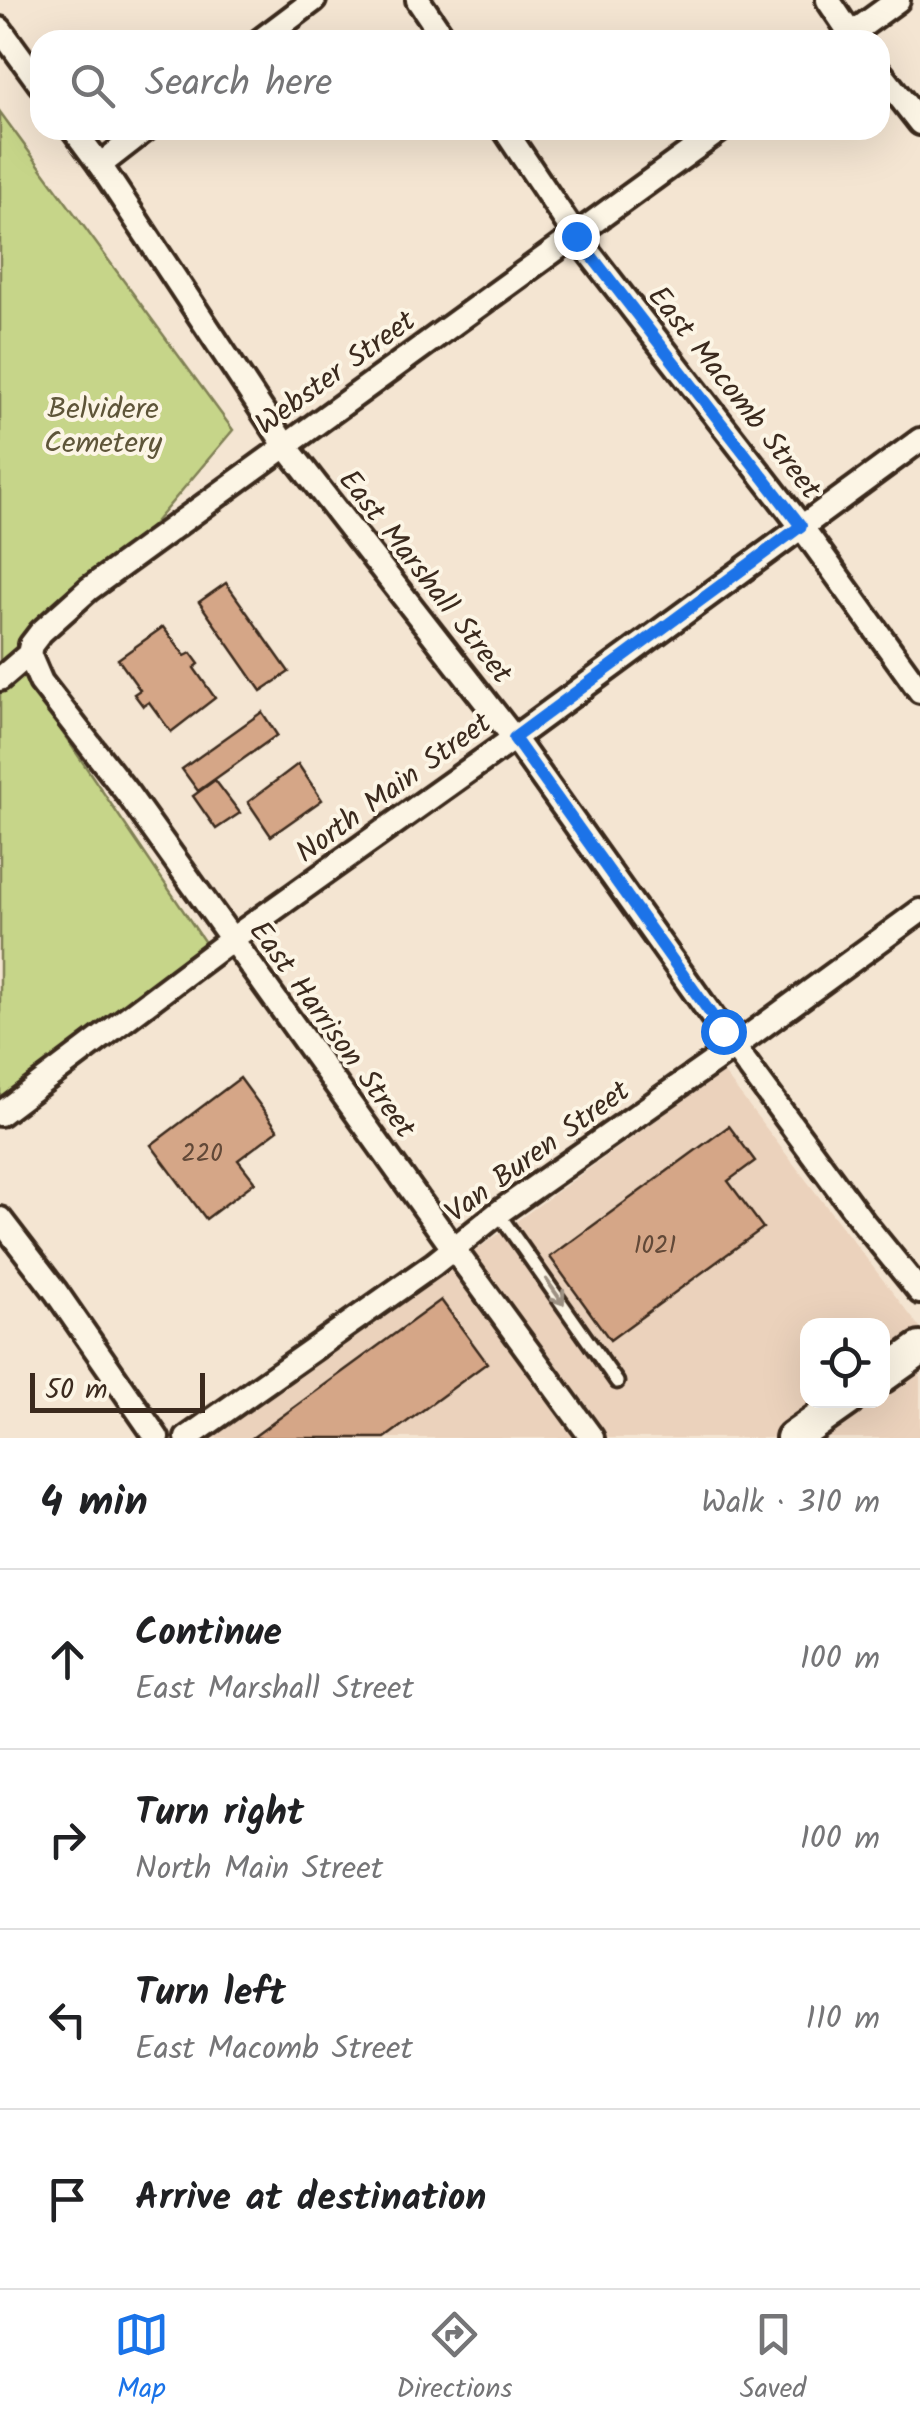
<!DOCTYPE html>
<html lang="en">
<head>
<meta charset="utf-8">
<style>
  body { margin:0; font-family:Kalam,sans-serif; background:#f2f2f2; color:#202124 }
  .controls { position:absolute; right:30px; bottom:30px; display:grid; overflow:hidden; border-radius:20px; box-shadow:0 10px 40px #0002 }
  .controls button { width:90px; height:90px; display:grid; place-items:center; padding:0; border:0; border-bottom:2px solid #e0e0e0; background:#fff; color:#202124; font:50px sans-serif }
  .scale { position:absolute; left:30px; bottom:25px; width:175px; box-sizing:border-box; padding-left:10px; border:5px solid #3b2a1e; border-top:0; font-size:28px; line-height:35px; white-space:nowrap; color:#3b2a1e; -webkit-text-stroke:8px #fcf5e5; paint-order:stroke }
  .stop { position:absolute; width:30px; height:30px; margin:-22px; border:8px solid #1a73e8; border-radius:50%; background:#fff }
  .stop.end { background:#1a73e8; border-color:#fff; box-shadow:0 2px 10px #0008 }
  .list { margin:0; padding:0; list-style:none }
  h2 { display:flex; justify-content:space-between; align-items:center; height:130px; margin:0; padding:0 40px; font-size:42px }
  h2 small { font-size:32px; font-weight:400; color:#757577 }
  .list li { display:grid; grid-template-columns:65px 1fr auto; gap:30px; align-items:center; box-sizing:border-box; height:180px; padding:0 40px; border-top:2px solid #e0e0e0 }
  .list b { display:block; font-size:38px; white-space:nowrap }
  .list p { margin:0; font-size:32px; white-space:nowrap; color:#757577 }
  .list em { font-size:32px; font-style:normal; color:#757577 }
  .icon { flex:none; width:55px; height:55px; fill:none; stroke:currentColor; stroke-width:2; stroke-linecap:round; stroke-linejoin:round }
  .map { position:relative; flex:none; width:920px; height:1438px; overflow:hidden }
  .search { position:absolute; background:#fff; box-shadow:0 10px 40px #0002; left:30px; right:30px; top:30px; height:110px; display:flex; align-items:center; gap:25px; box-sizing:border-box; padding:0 35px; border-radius:30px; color:#757577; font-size:38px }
  .sheet { height:850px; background:#fff }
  nav { display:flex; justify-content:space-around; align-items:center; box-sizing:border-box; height:140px; border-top:2px solid #e0e0e0; background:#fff; font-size:28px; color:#757577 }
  nav a { display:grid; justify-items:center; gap:5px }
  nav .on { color:#1a73e8 }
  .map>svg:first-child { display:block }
  .built { fill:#ebd2bc; fill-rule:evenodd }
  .green { fill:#c6d589; stroke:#808054; stroke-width:2.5 }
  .building { fill:#d5a687; stroke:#3b2a1e; stroke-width:2.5 }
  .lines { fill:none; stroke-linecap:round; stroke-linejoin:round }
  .service-casing { stroke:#3b2a1e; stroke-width:19 }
  .minor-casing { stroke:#3b2a1e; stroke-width:30 }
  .secondary-casing { stroke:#3b2a1e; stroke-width:40 }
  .service { stroke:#fcf5e5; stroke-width:11 }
  .minor { stroke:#fcf5e5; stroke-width:22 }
  .secondary { stroke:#fcf5e5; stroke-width:32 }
  .oneway { stroke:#9c9082 }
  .route { stroke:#1a73e8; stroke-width:12 }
  .labels { text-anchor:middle; stroke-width:8; stroke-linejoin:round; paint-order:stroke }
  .number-label { font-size:25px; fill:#624938 }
  .street-label { font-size:30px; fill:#3b2a1e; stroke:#fcf5e5 }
  .park-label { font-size:30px; fill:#5e5539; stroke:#fcf5e5 }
</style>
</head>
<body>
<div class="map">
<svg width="920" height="1438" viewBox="0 0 920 1438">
  <rect width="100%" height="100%" fill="#f4e5d2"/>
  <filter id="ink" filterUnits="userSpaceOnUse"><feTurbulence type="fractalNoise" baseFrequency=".01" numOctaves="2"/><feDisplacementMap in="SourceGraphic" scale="20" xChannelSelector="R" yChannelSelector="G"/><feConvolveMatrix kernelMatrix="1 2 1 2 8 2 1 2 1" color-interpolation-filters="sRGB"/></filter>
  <g filter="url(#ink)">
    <path class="built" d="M723 1072 920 1328V1438H208L428 1285ZM808 1326H882V1400H808Z"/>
    <path class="green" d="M0 112 233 430 151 527 12 658 210 950 0 1105Z"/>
    <g class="building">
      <path d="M226 583 289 672 261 691 199 602Z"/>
      <path d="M163 627 185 656 191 653 199 664 194 668 215 698 171 732 149 702 143 706 134 694 140 690 118 659Z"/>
      <path d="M262 712 277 735 198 791 182 769Z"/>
      <path d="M298 764 322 800 271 836 248 802Z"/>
      <path d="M215 780 240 813 216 829 193 796Z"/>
      <path d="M240 1078 278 1130 238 1160 255 1182 206 1219 151 1145Z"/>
      <path d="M729 1126 755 1161 728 1181 763 1228 610 1340 550 1257Z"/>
      <path d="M441 1300 487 1363 385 1438H252Z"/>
    </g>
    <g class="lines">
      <defs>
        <path id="service" d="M498 1213 617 1382"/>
        <g id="minor">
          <path d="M418 0 445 40"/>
          <path d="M828 0 855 40"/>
          <path d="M0 29 40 84"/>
          <path d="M261 40 314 0"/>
          <path d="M843 40 898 0"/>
          <path d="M880 72 920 123"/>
          <path d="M74 130 100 165 285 445 514 738 734 1047 863 1222 920 1292"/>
          <path d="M505 130 576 236 801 526 920 691"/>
          <path d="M100 165 145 130"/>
          <path d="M29 654 41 682 128 794 453 1248 592 1438"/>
          <path d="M0 679 29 654 31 645 41 632 89 589 720 130"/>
          <path d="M0 1114 232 939 514 738 920 440"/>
          <path d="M0 1219 56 1292 157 1438"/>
          <path d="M187 1438 434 1264 498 1213 734 1047 920 911"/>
        </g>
        <g id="secondary">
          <path d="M882 1376 920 1349"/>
          <path d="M793 1438 847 1400"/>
        </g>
      </defs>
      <use href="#service" class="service-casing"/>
      <use href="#minor" class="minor-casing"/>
      <use href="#secondary" class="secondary-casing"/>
      <use href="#service" class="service"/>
      <use href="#minor" class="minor"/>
      <use href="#secondary" class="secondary"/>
    </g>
    <defs><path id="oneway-shaft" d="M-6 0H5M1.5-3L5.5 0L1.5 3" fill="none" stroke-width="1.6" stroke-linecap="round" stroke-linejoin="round" transform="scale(2.5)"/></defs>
    <use class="oneway" href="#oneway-shaft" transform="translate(555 1292) rotate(55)"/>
  </g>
  <g class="lines" filter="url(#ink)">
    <path class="route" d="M576 236 801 526 514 738 723 1031"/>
  </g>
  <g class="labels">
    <g class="number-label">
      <text x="202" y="1161">220</text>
      <text x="655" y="1253">1021</text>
    </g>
    <g class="street-label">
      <text transform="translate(335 372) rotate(-36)" y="10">Webster Street</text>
      <text transform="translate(735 392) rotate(52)" y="10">East Macomb Street</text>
      <text transform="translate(426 576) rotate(52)" y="10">East Marshall Street</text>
      <text transform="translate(393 787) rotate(-36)" y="10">North Main Street</text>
      <text transform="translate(333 1029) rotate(54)" y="10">East Harrison Street</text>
      <text transform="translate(537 1151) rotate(-36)" y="10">Van Buren Street</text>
    </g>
    <g class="park-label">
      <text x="103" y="418">Belvidere<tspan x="103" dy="34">Cemetery</tspan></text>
    </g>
  </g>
</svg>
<div class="controls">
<button><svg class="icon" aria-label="locate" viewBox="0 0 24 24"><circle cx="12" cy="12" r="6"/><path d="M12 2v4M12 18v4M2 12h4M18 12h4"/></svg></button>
</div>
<div class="scale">50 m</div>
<div class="stop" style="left:723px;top:1031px"></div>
<div class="stop end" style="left:576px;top:236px"></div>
<div class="search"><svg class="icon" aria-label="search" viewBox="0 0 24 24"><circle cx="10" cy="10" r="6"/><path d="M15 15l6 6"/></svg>Search here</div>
</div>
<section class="sheet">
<h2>4 min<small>Walk · 310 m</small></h2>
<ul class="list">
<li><svg class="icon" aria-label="ahead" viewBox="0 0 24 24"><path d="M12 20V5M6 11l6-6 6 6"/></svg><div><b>Continue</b><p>East Marshall Street</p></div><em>100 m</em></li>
<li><svg class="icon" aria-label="right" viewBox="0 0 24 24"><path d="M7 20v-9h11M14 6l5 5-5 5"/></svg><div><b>Turn right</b><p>North Main Street</p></div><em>100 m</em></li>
<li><svg class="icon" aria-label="left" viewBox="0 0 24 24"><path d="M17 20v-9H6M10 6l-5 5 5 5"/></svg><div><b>Turn left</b><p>East Macomb Street</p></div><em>110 m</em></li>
<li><svg class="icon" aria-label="arrive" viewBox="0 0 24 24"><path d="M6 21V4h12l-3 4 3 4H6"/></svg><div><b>Arrive at destination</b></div></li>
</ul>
</section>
<nav>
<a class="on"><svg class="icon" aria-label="map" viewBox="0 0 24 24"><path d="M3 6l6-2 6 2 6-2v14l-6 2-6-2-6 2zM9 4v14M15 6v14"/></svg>Map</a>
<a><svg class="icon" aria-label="directions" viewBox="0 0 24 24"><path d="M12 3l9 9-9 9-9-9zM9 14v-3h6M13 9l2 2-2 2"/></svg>Directions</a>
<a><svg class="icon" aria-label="saved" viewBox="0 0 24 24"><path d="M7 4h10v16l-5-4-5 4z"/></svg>Saved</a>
</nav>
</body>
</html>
